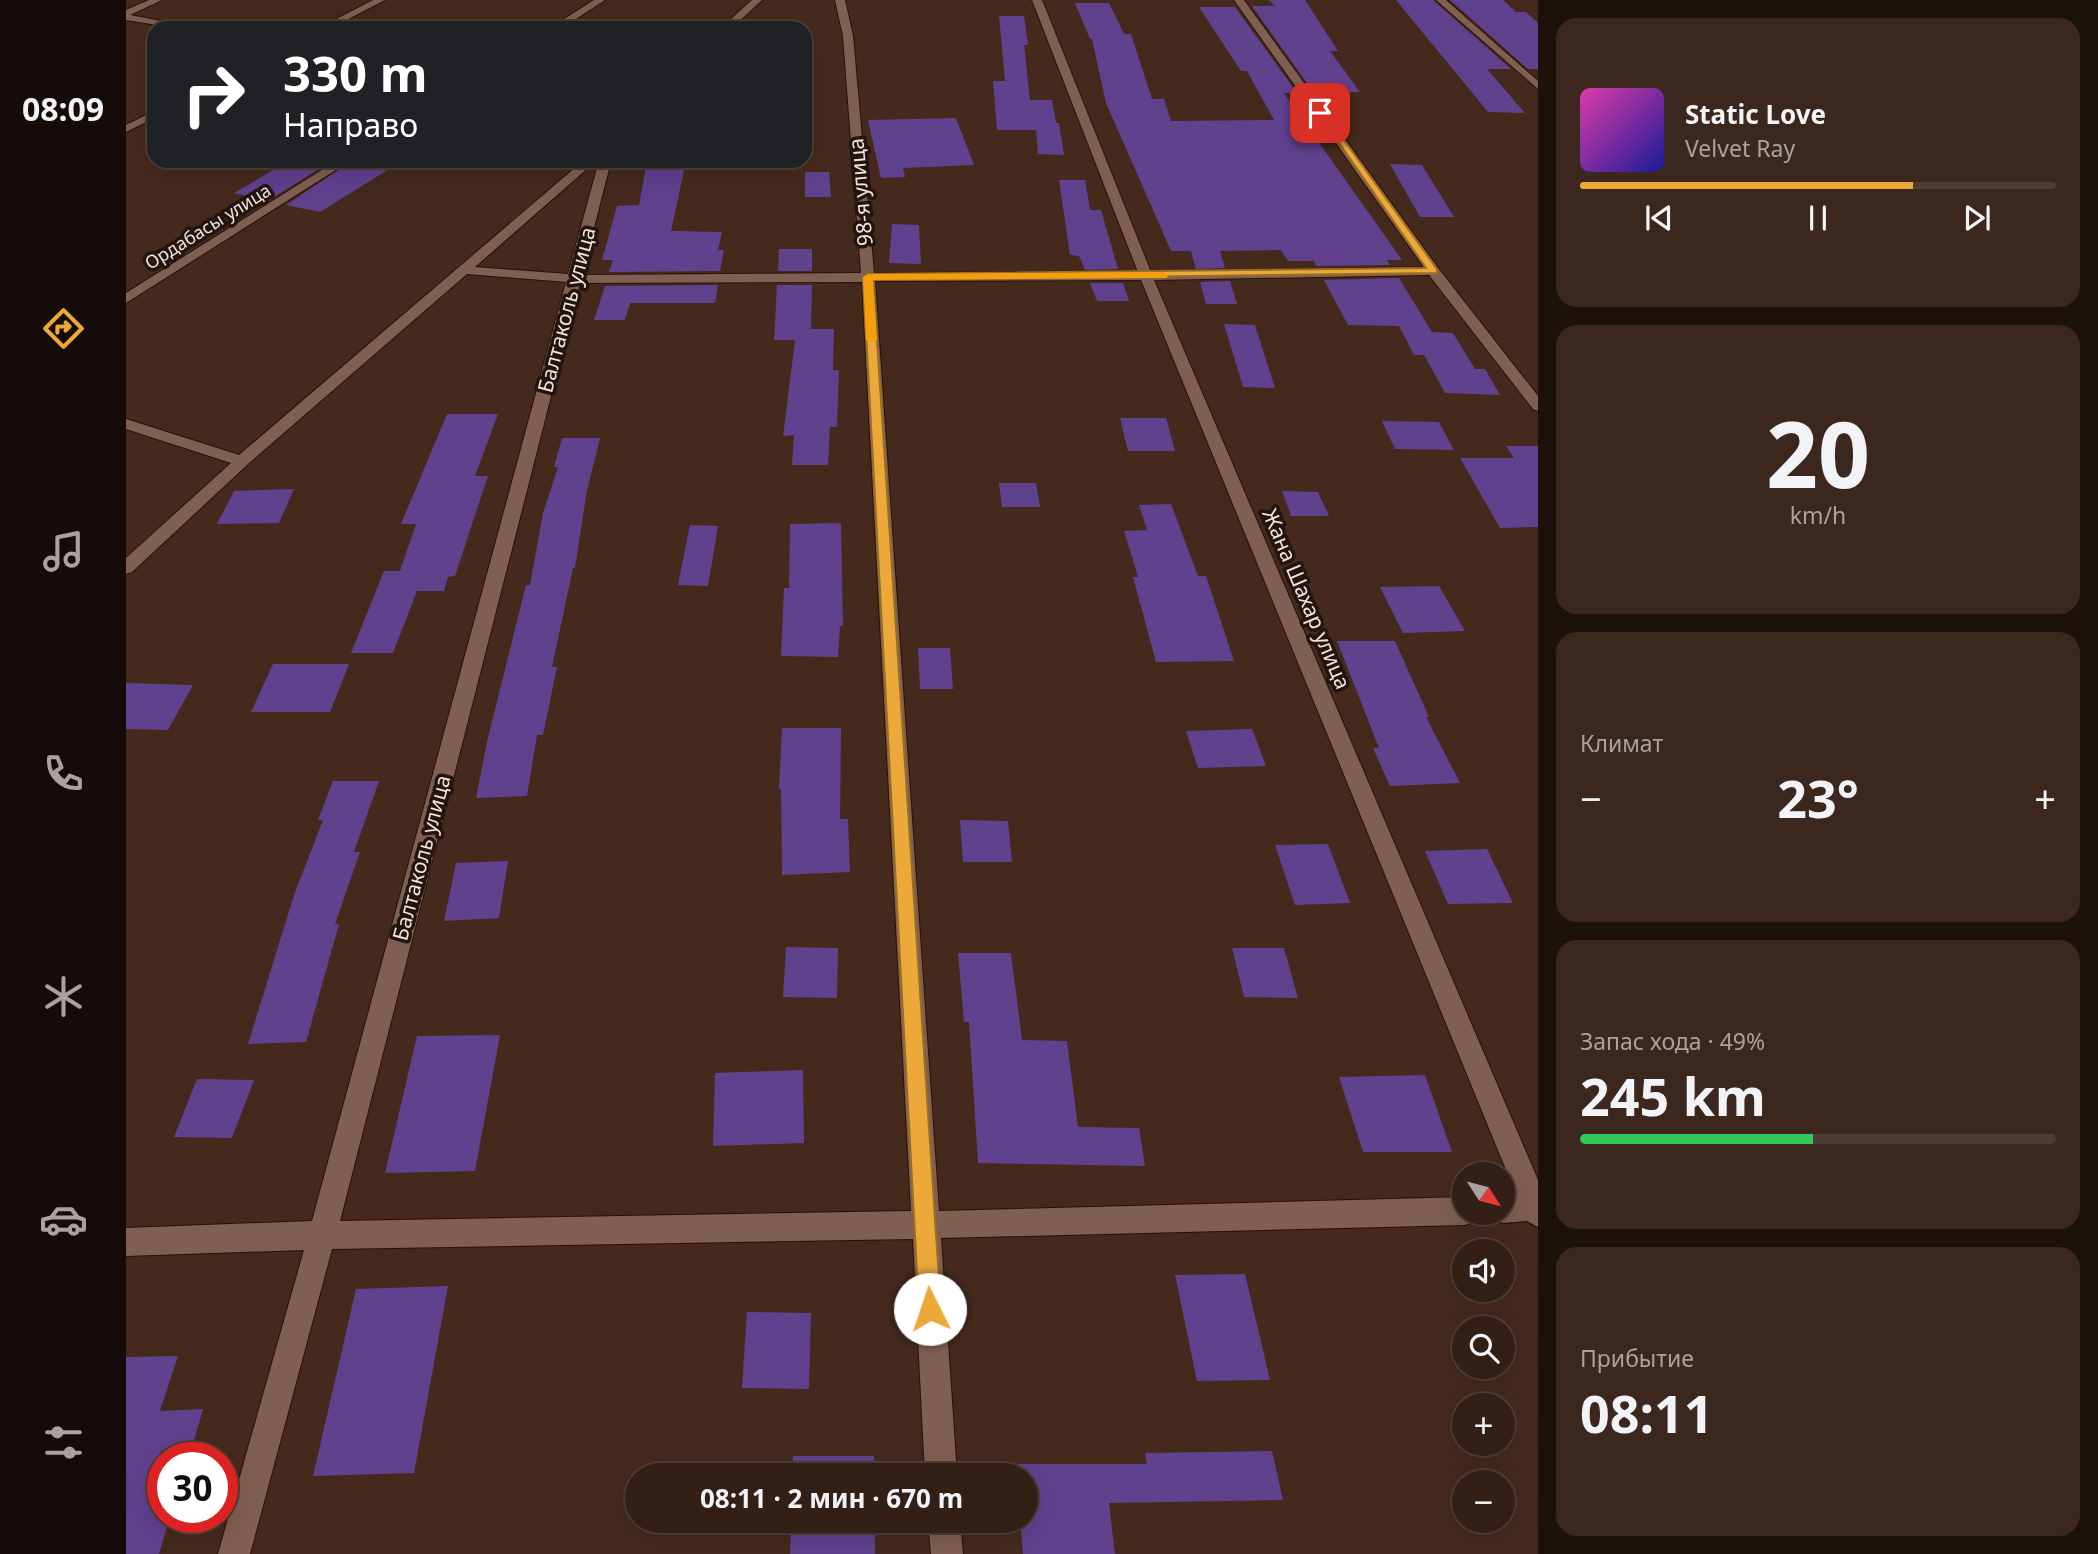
<!DOCTYPE html>
<html lang="ru">
<head>
<meta charset="utf-8">
<style>
	:root { --surface:#341f16; --page:#3c271f; --text:#f1f3f6; --muted:#a9a2a1; --line:#4e3d35; --accent:#eca93a }
	body { margin:0; font-family:"Noto Sans",sans-serif; background:var(--page); color:var(--text); height:100vh; display:flex; flex-direction:column; font-size:26px; white-space:nowrap }
	* { box-sizing:border-box; margin:0 }
	p { font-size:23px; color:var(--muted) }
	.icon { flex:none; width:38px; height:38px; fill:none; stroke:currentColor; stroke-width:2; stroke-linecap:round; stroke-linejoin:round }
	.map { position:relative; flex:1; overflow:hidden }
	.side { display:flex; flex-direction:column; gap:18px; padding:18px; background:#1d110c; width:560px }
	.side>* { flex:none }
	.hud { position:absolute; left:21px; top:21px; width:665px; height:147px; border-radius:21px; box-shadow:0 7px 28px #0002,0 0 0 2px var(--line); background:#202124; color:#fff; overflow:hidden }
	.needle { width:46px; rotate:126deg }
	.tools { position:absolute; left:1326px; top:1162px; display:grid; gap:14px }
	.tools a { display:grid; place-items:center; width:63px; height:63px; border-radius:50%; background:var(--surface); box-shadow:0 7px 28px #0002,0 0 0 2px var(--line); font-size:35px }
	.speed { position:absolute; left:21px; top:1442px; display:flex; gap:14px; font-size:35px; font-weight:700; text-align:center }
	.speed>* { display:grid; place-content:center; width:91px; height:91px; border-radius:50%; background:var(--surface); box-shadow:0 7px 28px #0002,0 0 0 2px var(--line); line-height:1 }
	.speed .limit { border:10px solid #d22; background:#fff; color:#111 }
	.pin { position:absolute; display:grid; place-items:center; width:60px; height:60px; color:#fff; margin:-30px; border-radius:14px; box-shadow:0 4px 10px #0006 }
	.me { position:absolute; width:77px; margin:-38px; rotate:356deg; stroke-linejoin:round; filter:drop-shadow(0 0 5px #0008) }
	.turn { display:flex; align-items:center; gap:24px; height:147px; padding:0 21px; font-size:32px }
	.turn .icon { width:91px; height:91px; stroke-width:2.5 }
	.turn b { display:block; font-size:49px; line-height:60px }
	.big { font-size:52px; font-weight:700; line-height:1.1 }
	.side .card { flex:1; display:flex; flex-direction:column; justify-content:center; gap:10px; min-width:0; padding:0 24px; border-radius:21px; background:var(--page) }
	.side .dial { align-items:center; gap:0 }
	.dial b { font-size:91px; line-height:1 }
	.song { display:flex; align-items:center; gap:21px }
	.cover { width:84px; height:84px; border-radius:10px; background:linear-gradient(135deg,hsl(320 70% 55%),hsl(240 70% 35%)) }
	.played { height:7px; border-radius:4px; background:linear-gradient(90deg,var(--accent) 70%,var(--line) 70%) }
	.keys { display:flex; justify-content:space-around; direction:ltr }
	.heat { display:flex; justify-content:space-between; align-items:center; font-size:38px; direction:ltr }
	.charge { height:10px; border-radius:5px; background:linear-gradient(90deg,#34c759 49%,var(--line) 0) }
	.trip { position:absolute; left:499px; top:1463px; width:413px; height:70px; border-radius:35px; background:var(--surface); box-shadow:0 7px 28px #0002,0 0 0 2px var(--line); font-weight:700; line-height:70px; text-align:center }
	main { display:flex; flex:1; min-height:0 }
	.menu { display:flex; flex-direction:column; width:126px; justify-content:space-around; align-items:center; background:#150c09; color:var(--muted) }
	.menu .icon { width:49px; height:49px }
	.menu .active { color:var(--accent) }
	.menu b { font-size:32px; color:var(--text) }
	.map>svg:first-child { display:block }
	.building { fill:#60418e }
	.lines { fill:none; stroke-linecap:round; stroke-linejoin:round }
	.minor-casing { stroke:#2a1106; stroke-width:2 }
	.minor { fill:#7f5f51; fill-rule:evenodd }
	.route { fill:#eca93a; stroke:#996e26; stroke-width:2 }
	.slow { fill:#f59e0b }
	.labels { text-anchor:middle; stroke-width:7; stroke-linejoin:round; paint-order:stroke }
	.far-street-label { font-size:18px; fill:#f5e2da; stroke:#221510 }
	.street-label { font-size:21px; fill:#f5e2da; stroke:#221510 }
</style>
</head>
<body>
<main>
<nav class="menu">
<b>08:09</b>
<svg class="icon active" aria-label="directions" viewBox="0 0 24 24"><path d="M12 3l9 9-9 9-9-9zM9 14v-3h6M13 9l2 2-2 2"/></svg>
<svg class="icon" aria-label="music" viewBox="0 0 24 24"><path d="M9 18V5l10-2v13"/><circle cx="6" cy="18" r="3"/><circle cx="16" cy="16" r="3"/></svg>
<svg class="icon" aria-label="phone" viewBox="0 0 24 24"><path d="M5 4h4l2 5-3 2q2 4 5 5l2-3 5 2v4C11 20 4 13 5 4z"/></svg>
<svg class="icon" aria-label="climate" viewBox="0 0 24 24"><path d="M12 3v18M4 7l16 10M4 17L20 7"/></svg>
<svg class="icon" aria-label="car" viewBox="0 0 24 24"><path d="M5 17H2v-5l4-1 3-4h7l3 4 3 1v5h-3M9 17h6M6 11h13"/><circle cx="7" cy="17" r="2"/><circle cx="17" cy="17" r="2"/></svg>
<svg class="icon" aria-label="filters" viewBox="0 0 24 24"><path d="M4 7h16M4 17h16"/><circle cx="9" cy="7" r="2"/><circle cx="15" cy="17" r="2"/></svg>
</nav>
<div class="map">
<svg width="1412" height="1554" viewBox="0 0 1412 1554">
	<rect width="100%" height="100%" fill="#45291d"/>
	<g class="building">
		<polygon points="1143,0 1179,0 1212,51 1204,51 1234,92 1188,93 1126,6 1149,6"/>
		<polygon points="1270,0 1307,0 1385,69 1361,69 1399,113 1362,112"/>
		<polygon points="1324,0 1377,0 1390,12 1400,12 1412,23 1412,69 1402,69"/>
		<polygon points="949,3 983,3 998,34 1005,34 1026,99 1038,99 1045,121 1148,120 1121,71 1115,71 1073,7 1109,7 1171,93 1158,93 1276,260 1261,260 1264,265 1190,266 1188,261 1162,261 1155,250 1094,251 1099,268 1070,269 1065,251 1045,251 980,103 966,39 964,39"/>
		<polygon points="873,16 898,16 902,45 898,45 904,100 926,100 930,123 933,123 938,155 912,154 910,130 871,130 867,81 879,81"/>
		<polygon points="830,118 848,165 777,168 779,177 755,178 742,120"/>
		<polygon points="163,161 205,161 142,201 108,193"/>
		<polygon points="226,161 276,161 194,212 160,205"/>
		<polygon points="521,161 560,161 545,231 596,232 592,250 598,250 594,271 483,272 487,260 476,260 491,206 513,205"/>
		<polygon points="1264,164 1296,165 1328,217 1294,217"/>
		<polygon points="679,172 703,172 705,197 679,197"/>
		<polygon points="933,180 959,180 964,210 975,210 992,269 959,270 953,256 944,255"/>
		<polygon points="766,224 793,225 795,264 763,263"/>
		<polygon points="653,249 686,249 686,271 652,271"/>
		<polygon points="1273,278 1306,332 1327,333 1349,369 1359,369 1374,395 1319,393 1298,355 1288,355 1273,326 1222,325 1198,280"/>
		<polygon points="1104,281 1111,304 1080,304 1074,282"/>
		<polygon points="964,283 997,283 1003,301 971,301"/>
		<polygon points="592,285 589,303 504,303 499,320 468,320 479,286"/>
		<polygon points="651,285 686,285 685,329 708,329 707,370 713,370 711,427 704,427 702,465 666,465 668,435 657,436 669,340 648,340"/>
		<polygon points="1098,324 1129,325 1149,388 1117,387"/>
		<polygon points="321,414 372,414 349,476 362,476 329,576 322,577 318,591 291,591 267,653 225,653 258,571 274,571 290,524 275,524"/>
		<polygon points="994,418 1040,418 1049,451 1002,451"/>
		<polygon points="1256,421 1313,422 1328,450 1269,449"/>
		<polygon points="436,438 474,438 461,490 449,568 447,568 426,667 431,667 417,735 411,735 401,796 350,798 361,742 400,585 404,585 417,513 432,467 428,467"/>
		<polygon points="1380,446 1412,446 1412,527 1374,528 1334,458 1388,458"/>
		<polygon points="873,483 910,483 914,507 876,507"/>
		<polygon points="168,489 153,523 91,524 108,491"/>
		<polygon points="1156,491 1192,492 1203,516 1165,516"/>
		<polygon points="1045,504 1072,576 1080,576 1108,661 1030,662 1007,577 1012,577 998,531 1021,530 1013,505"/>
		<polygon points="715,523 717,626 714,626 712,657 655,656 658,588 663,588 664,524"/>
		<polygon points="564,525 592,526 582,586 552,585"/>
		<polygon points="1313,586 1339,631 1277,633 1254,587"/>
		<polygon points="1211,641 1269,641 1303,717 1300,717 1334,783 1264,786 1247,748 1253,748"/>
		<polygon points="792,648 824,648 827,689 794,689"/>
		<polygon points="147,664 223,664 204,712 125,712"/>
		<polygon points="0,683 67,685 42,730 0,729"/>
		<polygon points="656,728 715,728 714,819 722,819 724,872 656,875 655,789 653,789"/>
		<polygon points="1126,729 1140,766 1072,768 1060,731"/>
		<polygon points="207,781 253,781 228,852 234,852 209,924 213,924 180,1042 122,1044 168,895 197,820 192,820"/>
		<polygon points="834,820 882,821 886,862 837,862"/>
		<polygon points="1202,844 1224,903 1169,905 1149,845"/>
		<polygon points="1361,849 1387,903 1322,904 1299,851"/>
		<polygon points="382,861 373,918 318,921 330,863"/>
		<polygon points="660,947 712,948 711,998 657,997"/>
		<polygon points="1106,948 1158,948 1172,998 1118,997"/>
		<polygon points="832,953 885,953 896,1040 941,1041 952,1127 1013,1128 1019,1166 852,1163 843,1022 838,1022"/>
		<polygon points="374,1035 349,1171 259,1173 291,1036"/>
		<polygon points="677,1070 678,1143 587,1146 589,1073"/>
		<polygon points="1299,1075 1326,1152 1237,1152 1213,1077"/>
		<polygon points="71,1079 128,1080 106,1138 48,1137"/>
		<polygon points="1119,1274 1144,1380 1071,1381 1049,1275"/>
		<polygon points="322,1286 288,1473 187,1476 230,1289"/>
		<polygon points="621,1312 685,1313 683,1389 616,1388"/>
		<polygon points="52,1356 34,1411 77,1409 63,1458 37,1458 37,1517 44,1517 33,1554 0,1554 0,1357"/>
		<polygon points="1146,1451 1157,1500 983,1503 989,1554 897,1554 894,1521 900,1521 900,1475 890,1475 889,1464 1021,1464 1019,1453"/>
		<polygon points="667,1456 748,1456 749,1475 666,1475"/>
		<polygon points="665,1521 749,1521 749,1554 664,1554"/>
	</g>
	<g class="lines">
		<g class="minor-casing">
			<g id="minor">
				<polygon points="23,0 36,0 4,15 72,28 50,28 0,20 0,10"/>
				<polygon points="247,0 259,0 205,28 193,28"/>
				<polygon points="468,0 479,0 436,28 424,28"/>
				<polygon points="626,0 636,0 606,28 595,28"/>
				<path d="M709 0H719L727 36 748 273 1012 272 906 0H916L1025 272 1298 267 1108 0H1118L1312 268 1412 396V411L1407 409 1303 275 1028 280 1412 1180V1227L1401 1221 1377 1223 1367 1219 1365 1213H1377V1195L1390 1194 1015 280 749 281 813 1211 1339 1197V1213H1352L1349 1221 1339 1225 815 1238 831 1475H799L787 1239 206 1249 124 1554H92L178 1250 0 1256V1228L186 1221 440 282 341 274 122 464 6 572 0 574V558L105 463 0 429V419L113 455 457 161H470L349 267 442 274 473 161H485L456 275 735 273 717 36ZM736 282 785 1211 214 1221 454 283Z"/>
				<polygon points="1310,0 1320,0 1412,81 1412,89"/>
				<polygon points="28,111 28,118 0,132 0,125"/>
				<polygon points="210,161 224,161 0,303 0,293"/>
				<polygon points="802,1521 834,1521 837,1554 805,1554"/>
			</g>
		</g>
		<use href="#minor" class="minor"/>
	</g>
	<polygon class="route" points="1191,111 1197,111 1311,269 1311,273 747,280 815,1309 812,1316 804,1320 796,1316 793,1309 737,277 742,274 1300,268"/>
	<polygon class="slow" points="1037,272 1042,275 1041,278 747,280 751,340 746,343 740,340 737,277 742,274"/>
	<g class="labels">
		<g class="far-street-label">
			<text transform="translate(82 227) rotate(-32)" y="6">Ордабасы улица</text>
		</g>
		<g class="street-label">
			<text transform="translate(735 192) rotate(-95)" y="7">98-я улица</text>
			<text transform="translate(441 310) rotate(-75)" y="7">Балтаколь улица</text>
			<text transform="translate(1180 599) rotate(67)" y="7">Жана Шахар улица</text>
			<text transform="translate(296 858) rotate(-75)" y="7">Балтаколь улица</text>
		</g>
	</g>
</svg>
<div class="tools">
<a><svg class="needle" viewBox="-14 -14 28 28"><path d="M0-13l5 13h-10z" fill="#e53935"/><path d="M0 13l5-13h-10z" fill="#a9a2a1"/></svg></a>
<a><svg class="icon" aria-label="sound" viewBox="0 0 24 24"><path d="M4 9h4l5-4v14l-5-4H4zM17 9q2 3 0 6"/></svg></a>
<a><svg class="icon" aria-label="search" viewBox="0 0 24 24"><circle cx="10" cy="10" r="6"/><path d="M15 15l6 6"/></svg></a>
<a>+</a>
<a>−</a>
</div>
<div class="speed"><div class="limit">30</div></div>
<div class="pin" style="left:1194px;top:113px;background:#d93025"><svg class="icon" aria-label="arrive" viewBox="0 0 24 24"><path d="M6 21V4h12l-3 4 3 4H6"/></svg></div>
<svg class="me" style="left:804px;top:1309px" viewBox="-20 -20 40 40"><circle r="19" fill="#fff"/><path d="M0-13L10 11 0 6-10 11z" fill="#eca93a"/></svg>
<div class="trip">08:11 · 2 мин · 670 m</div>
<div class="hud">
<div class="turn"><svg class="icon" aria-label="right" viewBox="0 0 24 24"><path d="M7 20v-9h11M14 6l5 5-5 5"/></svg><div><b>330 m</b>Направо</div></div>
</div>
</div>
<section class="side">
<div class="card">
<div class="song"><i class="cover"></i><div><b>Static Love</b><p>Velvet Ray</p></div></div>
<div class="played"></div>
<div class="keys"><svg class="icon" aria-label="previous" viewBox="0 0 24 24"><path d="M18 5L8 12l10 7zM5 5v14"/></svg><svg class="icon" aria-label="pause" viewBox="0 0 24 24"><path d="M8 5v14M16 5v14"/></svg><svg class="icon" aria-label="next" viewBox="0 0 24 24"><path d="M6 5l10 7-10 7zM19 5v14"/></svg></div>
</div>
<div class="card dial"><b>20</b><p>km/h</p></div>
<div class="card"><p>Климат</p>
<div class="heat"><a>−</a><b class="big">23°</b><a>+</a></div>
</div>
<div class="card"><p>Запас хода · 49%</p><b class="big">245 km</b><div class="charge"></div></div>
<div class="card"><p>Прибытие</p><b class="big">08:11</b></div>
</section>
</main>
</body>
</html>
